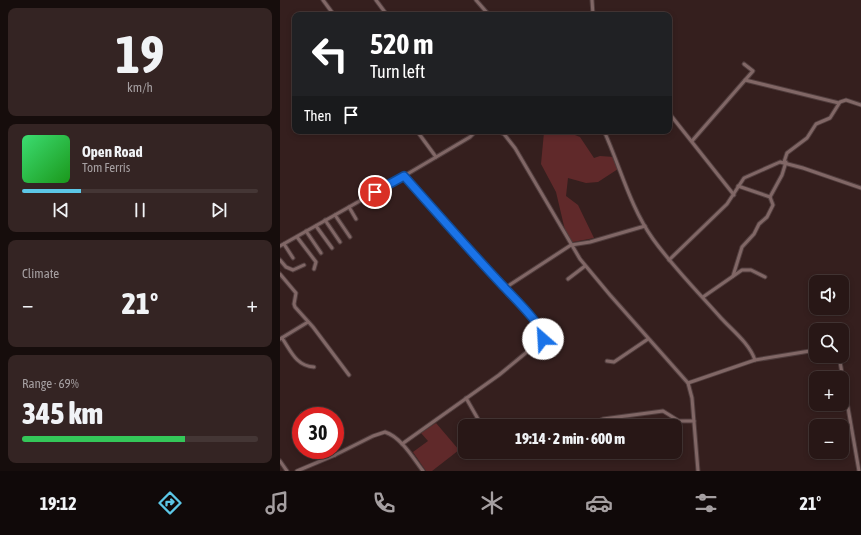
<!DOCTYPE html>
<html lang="en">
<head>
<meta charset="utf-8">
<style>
	:root { --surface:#281716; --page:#342423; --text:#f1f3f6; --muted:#a59fa1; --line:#443635; --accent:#5cc7e7 }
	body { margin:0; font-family:"Asap Condensed",sans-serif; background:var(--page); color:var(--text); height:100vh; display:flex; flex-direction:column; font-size:15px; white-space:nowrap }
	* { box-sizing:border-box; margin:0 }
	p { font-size:13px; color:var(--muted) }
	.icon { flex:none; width:22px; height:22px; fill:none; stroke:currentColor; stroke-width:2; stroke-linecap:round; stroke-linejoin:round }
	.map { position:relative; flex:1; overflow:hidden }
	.drawer { display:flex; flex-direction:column; gap:8px; padding:8px; background:#160d0c; width:280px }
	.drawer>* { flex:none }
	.guide { position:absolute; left:12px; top:12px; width:380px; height:122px; border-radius:8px; box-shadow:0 2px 6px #0003,0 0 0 1px var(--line); background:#202124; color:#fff; overflow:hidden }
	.fabs { position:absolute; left:529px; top:275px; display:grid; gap:8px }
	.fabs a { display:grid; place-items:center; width:40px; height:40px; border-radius:8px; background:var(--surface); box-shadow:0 2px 6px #0003,0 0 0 1px var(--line); font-size:20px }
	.speed { position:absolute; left:12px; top:407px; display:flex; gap:8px; font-size:20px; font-weight:700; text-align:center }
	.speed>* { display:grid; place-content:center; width:52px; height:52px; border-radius:50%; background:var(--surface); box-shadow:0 2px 6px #0003,0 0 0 1px var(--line); line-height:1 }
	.speed .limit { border:6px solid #d22; background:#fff; color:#111 }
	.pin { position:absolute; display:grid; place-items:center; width:34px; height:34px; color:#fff; margin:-17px; border:2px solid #fff; border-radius:50%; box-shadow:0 1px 4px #0007 }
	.me { position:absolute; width:44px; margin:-22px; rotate:334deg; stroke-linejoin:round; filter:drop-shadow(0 0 3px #0008) }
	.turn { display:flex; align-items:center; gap:14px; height:84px; padding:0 12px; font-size:18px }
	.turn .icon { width:52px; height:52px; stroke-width:2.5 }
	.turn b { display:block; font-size:28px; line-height:34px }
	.then { display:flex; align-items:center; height:38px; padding:0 12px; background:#0003; gap:8px; font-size:15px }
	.big { font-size:30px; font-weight:800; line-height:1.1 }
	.drawer .card { flex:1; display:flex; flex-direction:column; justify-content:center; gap:6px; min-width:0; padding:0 14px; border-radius:8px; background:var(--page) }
	.drawer .dial { align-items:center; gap:0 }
	.dial b { font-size:52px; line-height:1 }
	.song { display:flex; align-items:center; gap:12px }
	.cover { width:48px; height:48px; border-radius:6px; background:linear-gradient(135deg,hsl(140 70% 55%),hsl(120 70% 35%)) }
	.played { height:4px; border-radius:2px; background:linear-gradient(90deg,var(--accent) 25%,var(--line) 25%) }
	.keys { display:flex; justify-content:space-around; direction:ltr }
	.heat { display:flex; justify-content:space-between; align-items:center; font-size:22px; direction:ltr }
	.charge { height:6px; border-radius:3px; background:linear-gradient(90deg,#34c759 69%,var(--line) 0) }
	.trip { position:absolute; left:178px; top:419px; width:224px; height:40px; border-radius:8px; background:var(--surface); box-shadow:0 2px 6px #0003,0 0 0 1px var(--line); font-weight:800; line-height:40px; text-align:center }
	.tab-bar { display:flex; height:64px; justify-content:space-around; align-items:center; background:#100909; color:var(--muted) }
	.tab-bar .icon { width:28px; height:28px }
	.tab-bar .active { color:var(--accent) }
	.tab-bar b { font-size:18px; color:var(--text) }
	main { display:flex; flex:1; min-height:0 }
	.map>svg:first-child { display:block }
	.green { fill:#60292a }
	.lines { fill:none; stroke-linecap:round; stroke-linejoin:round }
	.minor-casing { stroke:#503d3d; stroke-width:5 }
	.minor { stroke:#816766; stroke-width:3 }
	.route-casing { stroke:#114b97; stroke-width:10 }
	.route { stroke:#1a73e8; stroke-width:7 }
</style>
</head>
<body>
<main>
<section class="drawer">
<div class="card dial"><b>19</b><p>km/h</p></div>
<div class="card">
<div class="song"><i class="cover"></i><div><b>Open Road</b><p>Tom Ferris</p></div></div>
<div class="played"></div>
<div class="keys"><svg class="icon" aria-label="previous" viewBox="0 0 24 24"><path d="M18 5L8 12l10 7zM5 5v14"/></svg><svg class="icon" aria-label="pause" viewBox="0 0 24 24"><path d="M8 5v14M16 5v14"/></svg><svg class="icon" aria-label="next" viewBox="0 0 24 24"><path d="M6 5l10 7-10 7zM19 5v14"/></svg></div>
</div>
<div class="card"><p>Climate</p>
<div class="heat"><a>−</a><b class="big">21°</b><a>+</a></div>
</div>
<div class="card"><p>Range · 69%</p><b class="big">345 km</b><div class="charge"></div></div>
</section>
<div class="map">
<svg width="581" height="471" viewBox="0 0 581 471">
	<rect width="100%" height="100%" fill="#351f1e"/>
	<g class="green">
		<polygon points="270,131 292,131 295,135 300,137 314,158 320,156 334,157 338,169 318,182 306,183 288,178 286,196 298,205 314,238 288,243 276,192 261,164 264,132"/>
		<polygon points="156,423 179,450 152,471 146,471 133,452 148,441 141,433"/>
	</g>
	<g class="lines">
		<g class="minor-casing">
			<g id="minor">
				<polyline points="43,0 54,15"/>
				<polyline points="96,0 107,15"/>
				<polyline points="196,0 209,15"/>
				<polyline points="312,0 313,15"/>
				<polyline points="465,80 559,103"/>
				<polyline points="389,113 454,195"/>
				<polyline points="137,131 156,157"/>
				<polyline points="217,131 224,134 235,148 300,259 330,295 408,383 412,398 418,471"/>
				<path d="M324 131C340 166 350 207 373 239 393 267 418 292 441 318 453 331 469 343 475 360"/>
				<polyline points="412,141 473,71 464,64"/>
				<polyline points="504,162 507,153 527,138 536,124 550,118 560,102 566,100 581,105"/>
				<polyline points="124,176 225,288"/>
				<polyline points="490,197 502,175 506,162"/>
				<polyline points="69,207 76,219"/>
				<polyline points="55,215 70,237"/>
				<polyline points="45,220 60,242"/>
				<polyline points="36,226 52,248"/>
				<polyline points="26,231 41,253"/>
				<polyline points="17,237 36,262 34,269"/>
				<polyline points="4,244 13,258"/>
				<polyline points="0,246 124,176 190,137 196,131"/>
				<polyline points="0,260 6,267 13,270 24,265"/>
				<polyline points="389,260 447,204 464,178 500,162 523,168 581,188"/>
				<polyline points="0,274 16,293 14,304 15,307 33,327 69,375"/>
				<polyline points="453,276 462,247 474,234 479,224 487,217 493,205 490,197 458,186"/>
				<polyline points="288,279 305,266"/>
				<polyline points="423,297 462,270 471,270 485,277"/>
				<path d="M2 338C11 351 16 366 34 367"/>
				<polyline points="0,339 28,322"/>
				<polyline points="559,356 579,471"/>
				<polyline points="327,361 334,362 368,339"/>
				<polyline points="408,383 475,360 536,350"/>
				<polyline points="186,398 202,426"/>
				<polyline points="22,414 24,416"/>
				<polyline points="295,426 313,424 323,419 383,411 399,421 414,421"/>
				<path d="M122 444 219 375 264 338C263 326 235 296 225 288L291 245 310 242 365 226"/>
				<polyline points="51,450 55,455"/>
				<polyline points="300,452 300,454"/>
				<polyline points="0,461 7,471"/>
				<path d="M17 471 55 455 93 436 105 432C121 437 133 458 143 471"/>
			</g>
		</g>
		<use href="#minor" class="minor"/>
	</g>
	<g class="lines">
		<g class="route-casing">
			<path id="route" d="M95 192 124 176C157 213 190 251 224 287 231 295 267 329 263 339"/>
		</g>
		<use href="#route" class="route"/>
	</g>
</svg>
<div class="fabs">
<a><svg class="icon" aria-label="sound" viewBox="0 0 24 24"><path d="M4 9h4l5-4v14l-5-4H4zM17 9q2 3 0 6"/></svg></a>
<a><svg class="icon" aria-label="search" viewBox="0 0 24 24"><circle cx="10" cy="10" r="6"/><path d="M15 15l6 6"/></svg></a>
<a>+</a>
<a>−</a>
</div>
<div class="speed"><div class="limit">30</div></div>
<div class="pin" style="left:95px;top:192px;background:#d93025"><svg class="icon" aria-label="arrive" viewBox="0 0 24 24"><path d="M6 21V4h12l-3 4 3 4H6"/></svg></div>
<svg class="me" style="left:263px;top:339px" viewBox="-20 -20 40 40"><circle r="19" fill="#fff"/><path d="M0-13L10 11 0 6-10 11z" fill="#1a73e8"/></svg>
<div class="trip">19:14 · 2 min · 600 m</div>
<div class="guide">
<div class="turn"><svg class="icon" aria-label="left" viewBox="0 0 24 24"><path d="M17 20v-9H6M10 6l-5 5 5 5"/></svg><div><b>520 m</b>Turn left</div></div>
<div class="then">Then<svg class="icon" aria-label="arrive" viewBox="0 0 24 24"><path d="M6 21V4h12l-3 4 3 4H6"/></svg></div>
</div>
</div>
</main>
<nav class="tab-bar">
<b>19:12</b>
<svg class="icon active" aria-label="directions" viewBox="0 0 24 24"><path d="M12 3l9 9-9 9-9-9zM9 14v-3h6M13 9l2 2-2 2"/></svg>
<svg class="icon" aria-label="music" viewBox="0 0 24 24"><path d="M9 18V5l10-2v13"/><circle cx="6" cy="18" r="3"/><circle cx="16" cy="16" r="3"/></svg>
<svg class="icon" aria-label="phone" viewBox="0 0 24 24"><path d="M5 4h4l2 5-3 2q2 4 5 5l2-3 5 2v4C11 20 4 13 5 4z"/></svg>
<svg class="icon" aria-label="climate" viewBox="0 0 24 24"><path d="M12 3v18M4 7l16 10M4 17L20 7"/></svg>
<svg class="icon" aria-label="car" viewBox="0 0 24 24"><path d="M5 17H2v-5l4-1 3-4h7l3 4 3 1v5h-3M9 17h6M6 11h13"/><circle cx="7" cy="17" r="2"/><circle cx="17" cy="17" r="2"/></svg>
<svg class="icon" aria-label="filters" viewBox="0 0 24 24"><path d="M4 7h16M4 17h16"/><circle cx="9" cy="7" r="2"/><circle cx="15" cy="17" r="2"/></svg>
<b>21°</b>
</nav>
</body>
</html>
